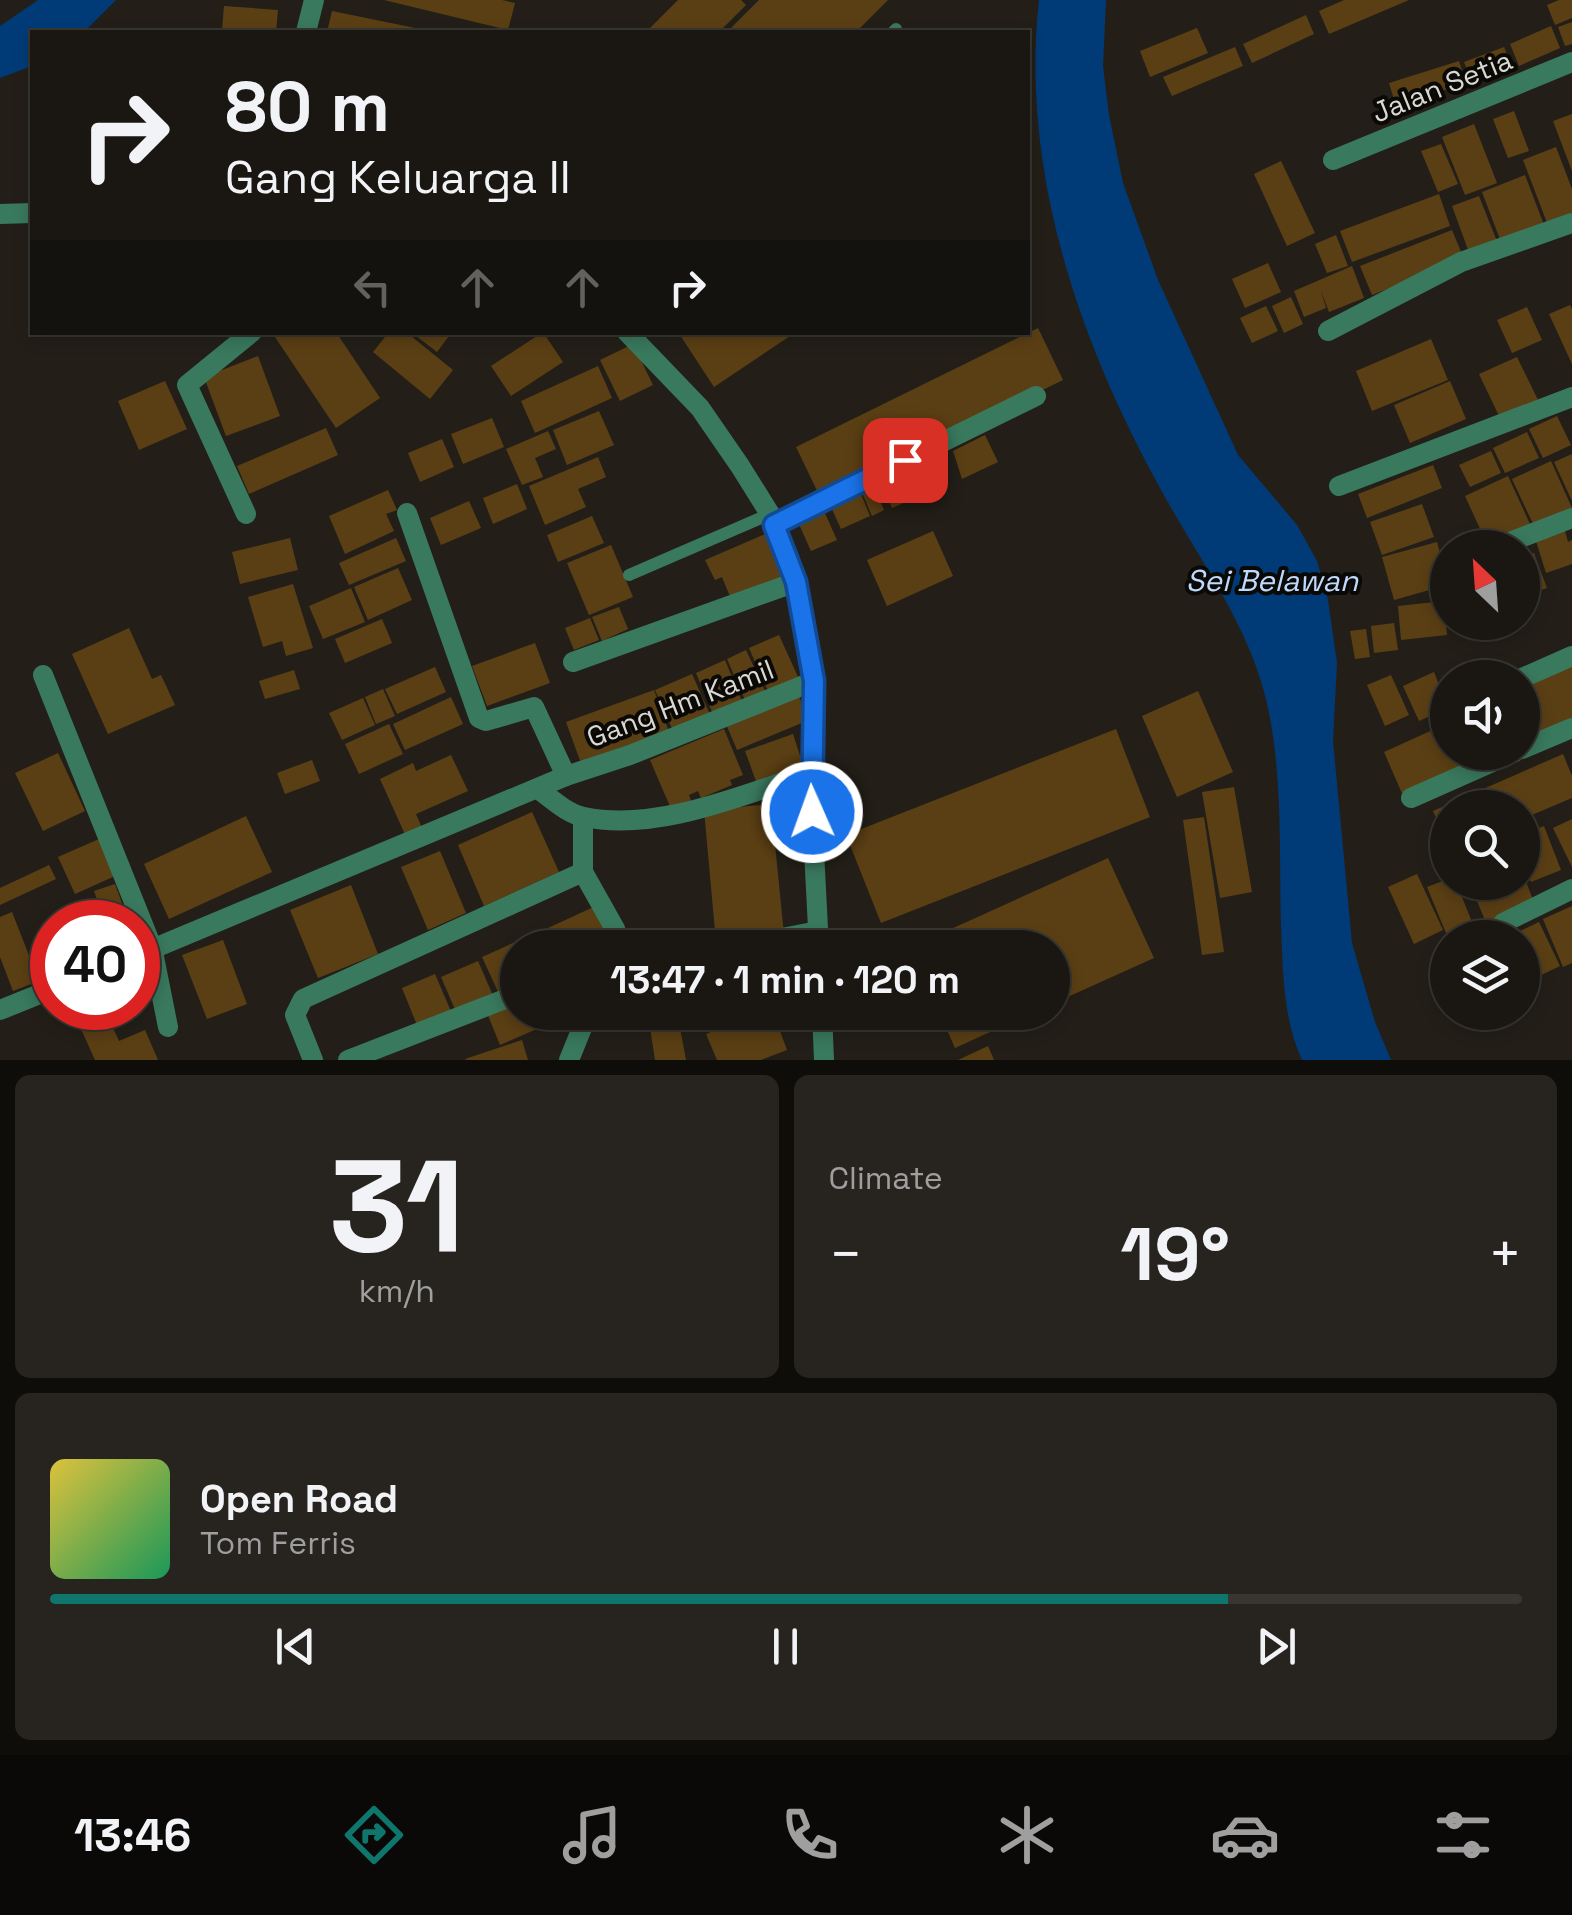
<!DOCTYPE html>
<html lang="en">
<head>
<meta charset="utf-8">
<style>
	:root { --surface:#1a1712; --page:#272420; --text:#f1f3f6; --muted:#9f9f9f; --line:#383632; --accent:#0f766e }
	body { margin:0; font-family:"Space Grotesk",sans-serif; background:var(--page); color:var(--text); height:100vh; display:flex; flex-direction:column; font-size:38px; white-space:nowrap }
	* { box-sizing:border-box; margin:0 }
	p { font-size:32px; color:var(--muted) }
	.icon { flex:none; width:55px; height:55px; fill:none; stroke:currentColor; stroke-width:2; stroke-linecap:round; stroke-linejoin:round }
	.map { position:relative; height:1060px; overflow:hidden }
	.side { display:flex; flex-direction:column; gap:15px; padding:15px; background:#0e0d0a; flex:1 }
	.side>* { flex:none }
	.banner { position:absolute; left:30px; top:30px; width:1000px; height:305px; border-radius:0px; box-shadow:0 5px 15px #0003,0 0 0 2px var(--line); background:#1a1712; color:var(--text); overflow:hidden }
	.needle { width:65px; rotate:335deg }
	.fabs { position:absolute; left:1430px; top:530px; display:grid; gap:20px }
	.fabs a { display:grid; place-items:center; width:110px; height:110px; border-radius:50%; background:var(--surface); box-shadow:0 5px 15px #0003,0 0 0 2px var(--line); font-size:50px }
	.speed { position:absolute; left:30px; top:900px; display:flex; gap:20px; font-size:50px; font-weight:700; text-align:center }
	.speed>* { display:grid; place-content:center; width:130px; height:130px; border-radius:50%; background:var(--surface); box-shadow:0 5px 15px #0003,0 0 0 2px var(--line); line-height:1 }
	.speed .limit { border:15px solid #d22; background:#fff; color:#111 }
	.pin { position:absolute; display:grid; place-items:center; width:85px; height:85px; color:#fff; margin:-42px; border-radius:20px; box-shadow:0 5px 15px #0006 }
	.me { position:absolute; width:110px; margin:-55px; rotate:358deg; stroke-linejoin:round; filter:drop-shadow(0 0 8px #0008) }
	.turn { display:flex; align-items:center; gap:35px; height:210px; padding:0 30px; font-size:45px }
	.turn .icon { width:130px; height:130px; stroke-width:2.5 }
	.turn b { display:block; font-size:70px; line-height:85px }
	.lanes { display:flex; align-items:center; height:95px; padding:0 30px; background:#0003; justify-content:center; gap:50px; direction:ltr }
	.lanes .off { opacity:.35 }
	.big { font-size:75px; font-weight:800; line-height:1.1 }
	.side .widget { flex:1; display:flex; flex-direction:column; justify-content:center; gap:15px; min-width:0; padding:0 35px; border-radius:15px; background:var(--page) }
	.side .dial { align-items:center; gap:0 }
	.dial b { font-size:130px; line-height:1 }
	.song { display:flex; align-items:center; gap:30px }
	.cover { width:120px; height:120px; border-radius:15px; background:linear-gradient(135deg,hsl(50 70% 55%),hsl(150 70% 35%)) }
	.played { height:10px; border-radius:5px; background:linear-gradient(90deg,var(--accent) 80%,var(--line) 80%) }
	.keys { display:flex; justify-content:space-around; direction:ltr }
	.heat { display:flex; justify-content:space-between; align-items:center; font-size:55px; direction:ltr }
	.side .tiles { flex:1; display:grid; gap:15px; grid-template-columns:1fr 1fr }
	.widget:last-child { grid-column:span 2 }
	.trip { position:absolute; left:500px; top:930px; width:570px; height:100px; border-radius:50px; background:var(--surface); box-shadow:0 5px 15px #0003,0 0 0 2px var(--line); font-weight:800; line-height:100px; text-align:center }
	.dock { display:flex; height:160px; justify-content:space-around; align-items:center; background:#0a0907; color:var(--muted) }
	.dock .icon { width:70px; height:70px }
	.dock .selected { color:var(--accent) }
	.dock b { font-size:45px; color:var(--text) }
	.map>svg:first-child { display:block }
	.water { fill:#013b77 }
	.building { fill:#5b3f14 }
	.lines { fill:none; stroke-linecap:round; stroke-linejoin:round }
	.service { stroke:#39795e; stroke-width:12 }
	.minor { stroke:#39795e; stroke-width:20 }
	.tertiary { stroke:#39795e; stroke-width:20 }
	.route-casing { stroke:#114b97; stroke-width:25 }
	.route { stroke:#1a73e8; stroke-width:18 }
	.labels { text-anchor:middle; stroke-width:8; stroke-linejoin:round; paint-order:stroke }
	.street-label { font-size:28px; fill:#dad8d3; stroke:#0b0906 }
	.water-label { font-size:30px; font-style:italic; fill:#bdd9fd; stroke:#0b0906 }
</style>
</head>
<body>
<div class="map">
<svg width="1572" height="1060" viewBox="0 0 1572 1060">
	<rect width="100%" height="100%" fill="#231f18"/>
	<g class="water">
		<polygon points="38,0 116,0 84,32 32,32 32,66 0,78 0,26"/>
		<path d="M1039 0H1106L1103 66 1109 115 1123 183 1158 280 1238 455 1297 525 1317 561 1328 600 1337 663 1333 741 1352 943 1375 1022 1391 1060H1302C1283 1019 1283 971 1281 926 1279 854 1283 778 1268 708 1253 635 1209 574 1173 511 1085 358 1019 179 1039 0Z"/>
	</g>
	<g class="building">
		<polygon points="384,0 502,0 515,3 508,30"/>
		<polygon points="678,0 741,0 746,5 719,32 646,32"/>
		<polygon points="759,0 888,0 856,32 734,32 730,29"/>
		<polygon points="1344,0 1409,0 1329,34 1319,11"/>
		<polygon points="1559,0 1572,0 1572,18 1555,25 1547,5"/>
		<polygon points="224,6 278,10 276,32 222,30"/>
		<polygon points="332,11 430,31 430,32 327,32"/>
		<polygon points="1306,15 1314,34 1252,63 1243,44"/>
		<polygon points="1572,22 1572,44 1565,46 1558,27"/>
		<polygon points="1551,26 1560,48 1519,66 1510,44"/>
		<polygon points="1197,28 1208,53 1150,77 1140,51"/>
		<polygon points="1235,47 1243,66 1172,96 1163,77"/>
		<polygon points="1504,47 1512,67 1472,82 1464,62"/>
		<polygon points="1459,61 1466,83 1396,106 1389,83"/>
		<polygon points="1514,111 1529,151 1508,158 1493,119"/>
		<polygon points="1572,114 1572,171 1553,121"/>
		<polygon points="1474,124 1497,183 1465,195 1442,137"/>
		<polygon points="1441,144 1458,184 1438,192 1421,151"/>
		<polygon points="1556,147 1572,189 1572,219 1549,228 1523,160"/>
		<polygon points="1281,161 1315,233 1287,246 1254,174"/>
		<polygon points="1525,175 1544,225 1501,242 1482,192"/>
		<polygon points="1439,194 1450,226 1352,262 1340,231"/>
		<polygon points="1479,196 1498,244 1470,255 1452,206"/>
		<polygon points="1452,230 1464,259 1372,295 1360,266"/>
		<polygon points="1336,235 1348,266 1327,273 1315,244"/>
		<polygon points="1268,263 1281,292 1245,308 1232,279"/>
		<polygon points="1352,266 1364,298 1329,312 1321,291 1326,308 1304,317 1294,291"/>
		<polygon points="1291,297 1303,324 1284,333 1272,306"/>
		<polygon points="1570,305 1572,309 1572,364 1549,314"/>
		<polygon points="1266,306 1278,331 1252,343 1240,318"/>
		<polygon points="1527,307 1542,340 1512,353 1497,320"/>
		<polygon points="1038,328 1063,380 821,499 796,447"/>
		<polygon points="282,332 336,332 380,398 336,428 275,337"/>
		<polygon points="389,332 406,332 453,370 430,399 373,352"/>
		<polygon points="411,332 452,332 437,352"/>
		<polygon points="543,332 563,362 511,396 491,366"/>
		<polygon points="678,332 796,332 714,387"/>
		<polygon points="1431,339 1448,380 1372,411 1356,371"/>
		<polygon points="633,344 653,385 620,401 600,360"/>
		<polygon points="258,356 280,416 226,436 204,377"/>
		<polygon points="1517,357 1538,400 1500,418 1479,374"/>
		<polygon points="598,366 612,398 535,433 521,401"/>
		<polygon points="165,381 187,429 139,450 118,401"/>
		<polygon points="1450,381 1466,419 1410,443 1394,405"/>
		<polygon points="599,411 614,445 567,465 553,430"/>
		<polygon points="1557,416 1571,445 1543,458 1529,429"/>
		<polygon points="492,418 504,447 463,464 451,434"/>
		<polygon points="326,428 338,455 249,494 237,466"/>
		<polygon points="548,431 556,449 535,458 543,477 522,485 506,449"/>
		<polygon points="1527,432 1539,458 1505,473 1493,448"/>
		<polygon points="985,435 998,462 962,479 953,451"/>
		<polygon points="442,439 454,467 420,482 408,453"/>
		<polygon points="1491,451 1501,473 1470,487 1459,465"/>
		<polygon points="1572,454 1572,501 1554,462"/>
		<polygon points="598,457 606,477 578,489 586,507 545,525 529,486"/>
		<polygon points="1551,461 1572,508 1534,526 1512,479"/>
		<polygon points="1433,465 1442,488 1367,518 1358,494"/>
		<polygon points="908,474 918,497 892,508 882,486"/>
		<polygon points="1508,476 1530,524 1487,544 1465,496"/>
		<polygon points="517,484 527,509 493,524 483,498"/>
		<polygon points="874,487 884,510 872,516 862,493"/>
		<polygon points="388,490 397,510 386,514 394,531 345,554 329,516"/>
		<polygon points="861,494 870,516 841,529 831,507"/>
		<polygon points="469,501 481,528 441,545 430,518"/>
		<polygon points="1422,504 1434,537 1382,555 1370,522"/>
		<polygon points="824,511 837,540 811,551 798,522"/>
		<polygon points="592,516 604,543 558,562 547,535"/>
		<polygon points="933,531 953,576 887,606 867,560"/>
		<polygon points="1565,531 1568,542 1572,540 1572,564 1546,573 1536,541"/>
		<polygon points="770,532 788,574 731,599 722,577 715,580 705,560"/>
		<polygon points="290,538 298,570 240,584 232,552"/>
		<polygon points="396,538 406,561 349,585 339,563"/>
		<polygon points="1437,542 1442,560 1433,562 1440,587 1394,600 1382,557"/>
		<polygon points="611,545 633,597 589,615 567,563"/>
		<polygon points="1534,553 1547,588 1522,597 1522,558"/>
		<polygon points="398,568 412,600 368,620 354,587"/>
		<polygon points="293,584 313,648 286,656 282,641 263,647 248,597"/>
		<polygon points="351,588 365,622 323,639 309,606"/>
		<polygon points="1444,601 1447,635 1401,640 1398,606"/>
		<polygon points="619,607 628,629 602,641 592,617"/>
		<polygon points="590,618 599,640 574,650 565,628"/>
		<polygon points="382,619 392,643 345,663 335,639"/>
		<polygon points="1394,623 1398,650 1374,653 1371,626"/>
		<polygon points="129,628 152,679 161,675 175,705 108,734 72,654"/>
		<polygon points="1366,629 1370,657 1355,659 1350,631"/>
		<polygon points="779,635 798,677 768,691 749,648"/>
		<polygon points="535,643 550,683 487,706 472,666"/>
		<polygon points="746,650 765,691 745,700 727,659"/>
		<polygon points="725,660 742,701 713,714 696,673"/>
		<polygon points="1572,661 1572,718 1527,739 1522,729 1522,683"/>
		<polygon points="435,667 446,692 397,714 385,689"/>
		<polygon points="294,670 300,689 265,699 259,681"/>
		<polygon points="1434,672 1448,708 1419,721 1403,686"/>
		<polygon points="692,674 711,717 674,733 655,690"/>
		<polygon points="1391,675 1409,715 1385,726 1367,685"/>
		<polygon points="383,689 395,716 376,724 365,697"/>
		<polygon points="654,690 670,735 582,766 566,722"/>
		<polygon points="1198,691 1233,772 1177,797 1142,716"/>
		<polygon points="798,694 809,720 737,750 726,724"/>
		<polygon points="451,697 463,724 405,750 393,724"/>
		<polygon points="363,698 375,725 342,740 329,713"/>
		<polygon points="1448,723 1448,752 1504,752 1404,798 1384,752"/>
		<polygon points="389,724 403,754 359,774 345,744"/>
		<polygon points="724,729 743,775 730,780 732,785 701,798 698,791 689,795 692,803 672,811 650,760"/>
		<polygon points="1116,729 1150,817 881,923 846,835"/>
		<polygon points="793,734 804,768 757,784 745,751"/>
		<polygon points="58,753 85,811 43,831 15,773"/>
		<polygon points="1563,754 1572,776 1572,798 1522,819 1522,808 1448,808 1448,843 1433,811"/>
		<polygon points="451,755 468,791 416,814 424,833 408,841 380,779 413,763 416,771"/>
		<polygon points="312,760 320,781 285,794 277,773"/>
		<polygon points="1234,787 1252,892 1220,898 1202,792"/>
		<polygon points="771,804 784,935 716,942 704,810"/>
		<polygon points="532,812 559,872 484,906 458,845"/>
		<polygon points="246,816 272,872 169,919 144,864"/>
		<polygon points="1204,817 1224,952 1202,955 1183,820"/>
		<polygon points="1572,819 1572,867 1553,828"/>
		<polygon points="1544,826 1561,870 1531,882 1522,860 1522,834"/>
		<polygon points="99,839 115,876 75,894 58,857"/>
		<polygon points="440,851 466,913 428,930 401,867"/>
		<polygon points="1108,858 1154,958 1052,1004 1052,948 909,948"/>
		<polygon points="49,865 56,879 0,905 0,888"/>
		<polygon points="1417,874 1443,930 1414,944 1388,887"/>
		<polygon points="1523,874 1535,905 1487,925 1469,882 1522,882"/>
		<polygon points="1448,879 1448,882 1456,882 1472,922 1446,933 1427,887"/>
		<polygon points="115,884 129,922 105,922 94,891"/>
		<polygon points="351,885 378,954 318,978 290,910"/>
		<polygon points="600,904 616,938 596,948 541,948 535,934"/>
		<polygon points="1572,906 1572,963 1563,967 1543,919"/>
		<polygon points="12,912 39,981 13,991 0,957 0,917"/>
		<polygon points="1539,922 1560,966 1533,979 1522,957 1522,938 1512,935"/>
		<polygon points="658,932 664,948 644,948 641,938"/>
		<polygon points="531,935 537,948 518,948 518,988 500,996 482,957"/>
		<polygon points="223,940 247,1004 207,1019 182,955"/>
		<polygon points="478,961 494,998 457,1014 441,977"/>
		<polygon points="435,974 453,1016 419,1030 402,988"/>
		<polygon points="518,999 518,1012 557,1012 560,1019 500,1045 487,1013"/>
		<polygon points="76,1008 104,1008 119,1041 145,1030 158,1060 95,1060 72,1009"/>
		<polygon points="677,1012 686,1060 655,1060 648,1015"/>
		<polygon points="758,1012 773,1012 787,1050 761,1060 717,1060 706,1034"/>
		<polygon points="939,1012 1034,1012 955,1048"/>
		<polygon points="522,1040 528,1060 466,1060 465,1059"/>
		<polygon points="988,1046 994,1060 958,1060"/>
	</g>
	<g class="lines">
		<g class="service">
			<polyline points="893,32 896,29"/>
			<polyline points="629,575 770,514"/>
		</g>
		<g class="minor">
			<polyline points="1333,160 1572,62"/>
			<polyline points="1328,331 1461,262 1572,223"/>
			<polyline points="1339,486 1572,397"/>
			<polyline points="407,513 479,718 486,721 534,707 566,776"/>
			<polyline points="246,514 187,385 252,332"/>
			<polyline points="774,525 1036,396"/>
			<polyline points="1494,548 1572,518"/>
			<polyline points="573,662 796,582"/>
			<polyline points="43,675 152,947 168,1027"/>
			<polyline points="1522,678 1572,656"/>
			<polyline points="1522,749 1572,728"/>
			<path d="M538 789C551 798 567 814 584 817 657 832 742 795 810 773"/>
			<polyline points="1411,798 1515,752"/>
			<polyline points="583,872 615,929 618,938 614,948"/>
			<polyline points="1503,923 1572,889"/>
			<polyline points="731,948 818,931"/>
			<polyline points="138,955 566,776 630,755 814,681"/>
			<polyline points="0,1010 52,989"/>
			<polyline points="313,1060 295,1015 303,999 583,872 583,817"/>
			<polyline points="348,1060 518,994"/>
			<polyline points="569,1060 584,1023 601,1012"/>
		</g>
		<g class="tertiary">
			<polyline points="306,32 314,0"/>
			<polyline points="0,214 32,213"/>
			<polyline points="627,332 700,408 740,466 770,514 796,582 814,681 810,773 819,948"/>
			<polyline points="822,1012 824,1060"/>
		</g>
	</g>
	<g class="lines">
		<g class="route-casing">
			<polyline id="route" points="812,812 814,681 796,582 774,525 905,460"/>
		</g>
		<use href="#route" class="route"/>
	</g>
	<g class="labels">
		<g class="street-label">
			<text transform="translate(1442 86) rotate(-22)" y="10">Jalan Setia</text>
			<text transform="translate(680 703) rotate(-21)" y="10">Gang Hm Kamil</text>
		</g>
		<g class="water-label">
			<text x="1272" y="591">Sei Belawan</text>
		</g>
	</g>
</svg>
<div class="fabs">
<a><svg class="needle" viewBox="-14 -14 28 28"><path d="M0-13l5 13h-10z" fill="#e53935"/><path d="M0 13l5-13h-10z" fill="#9f9f9f"/></svg></a>
<a><svg class="icon" aria-label="sound" viewBox="0 0 24 24"><path d="M4 9h4l5-4v14l-5-4H4zM17 9q2 3 0 6"/></svg></a>
<a><svg class="icon" aria-label="search" viewBox="0 0 24 24"><circle cx="10" cy="10" r="6"/><path d="M15 15l6 6"/></svg></a>
<a><svg class="icon" aria-label="layers" viewBox="0 0 24 24"><path d="M12 4l9 5-9 5-9-5zM3 14l9 5 9-5"/></svg></a>
</div>
<div class="speed"><div class="limit">40</div></div>
<div class="pin" style="left:905px;top:460px;background:#d93025"><svg class="icon" aria-label="arrive" viewBox="0 0 24 24"><path d="M6 21V4h12l-3 4 3 4H6"/></svg></div>
<svg class="me" style="left:812px;top:812px" viewBox="-20 -20 40 40"><circle r="17" fill="#1a73e8" stroke="#fff" stroke-width="3"/><path d="M0-11L8 9 0 5-8 9z" fill="#fff"/></svg>
<div class="trip">13:47 · 1 min · 120 m</div>
<div class="banner">
<div class="turn"><svg class="icon" aria-label="right" viewBox="0 0 24 24"><path d="M7 20v-9h11M14 6l5 5-5 5"/></svg><div><b>80 m</b>Gang Keluarga II</div></div>
<div class="lanes"><svg class="icon off" aria-label="left" viewBox="0 0 24 24"><path d="M17 20v-9H6M10 6l-5 5 5 5"/></svg><svg class="icon off" aria-label="ahead" viewBox="0 0 24 24"><path d="M12 20V5M6 11l6-6 6 6"/></svg><svg class="icon off" aria-label="ahead" viewBox="0 0 24 24"><path d="M12 20V5M6 11l6-6 6 6"/></svg><svg class="icon" aria-label="right" viewBox="0 0 24 24"><path d="M7 20v-9h11M14 6l5 5-5 5"/></svg></div>
</div>
</div>
<section class="side">
<div class="tiles">
<div class="widget dial"><b>31</b><p>km/h</p></div>
<div class="widget"><p>Climate</p>
<div class="heat"><a>−</a><b class="big">19°</b><a>+</a></div>
</div>
<div class="widget">
<div class="song"><i class="cover"></i><div><b>Open Road</b><p>Tom Ferris</p></div></div>
<div class="played"></div>
<div class="keys"><svg class="icon" aria-label="previous" viewBox="0 0 24 24"><path d="M18 5L8 12l10 7zM5 5v14"/></svg><svg class="icon" aria-label="pause" viewBox="0 0 24 24"><path d="M8 5v14M16 5v14"/></svg><svg class="icon" aria-label="next" viewBox="0 0 24 24"><path d="M6 5l10 7-10 7zM19 5v14"/></svg></div>
</div>
</div>
</section>
<nav class="dock">
<b>13:46</b>
<svg class="icon selected" aria-label="directions" viewBox="0 0 24 24"><path d="M12 3l9 9-9 9-9-9zM9 14v-3h6M13 9l2 2-2 2"/></svg>
<svg class="icon" aria-label="music" viewBox="0 0 24 24"><path d="M9 18V5l10-2v13"/><circle cx="6" cy="18" r="3"/><circle cx="16" cy="16" r="3"/></svg>
<svg class="icon" aria-label="phone" viewBox="0 0 24 24"><path d="M5 4h4l2 5-3 2q2 4 5 5l2-3 5 2v4C11 20 4 13 5 4z"/></svg>
<svg class="icon" aria-label="climate" viewBox="0 0 24 24"><path d="M12 3v18M4 7l16 10M4 17L20 7"/></svg>
<svg class="icon" aria-label="car" viewBox="0 0 24 24"><path d="M5 17H2v-5l4-1 3-4h7l3 4 3 1v5h-3M9 17h6M6 11h13"/><circle cx="7" cy="17" r="2"/><circle cx="17" cy="17" r="2"/></svg>
<svg class="icon" aria-label="filters" viewBox="0 0 24 24"><path d="M4 7h16M4 17h16"/><circle cx="9" cy="7" r="2"/><circle cx="15" cy="17" r="2"/></svg>
</nav>
</body>
</html>
